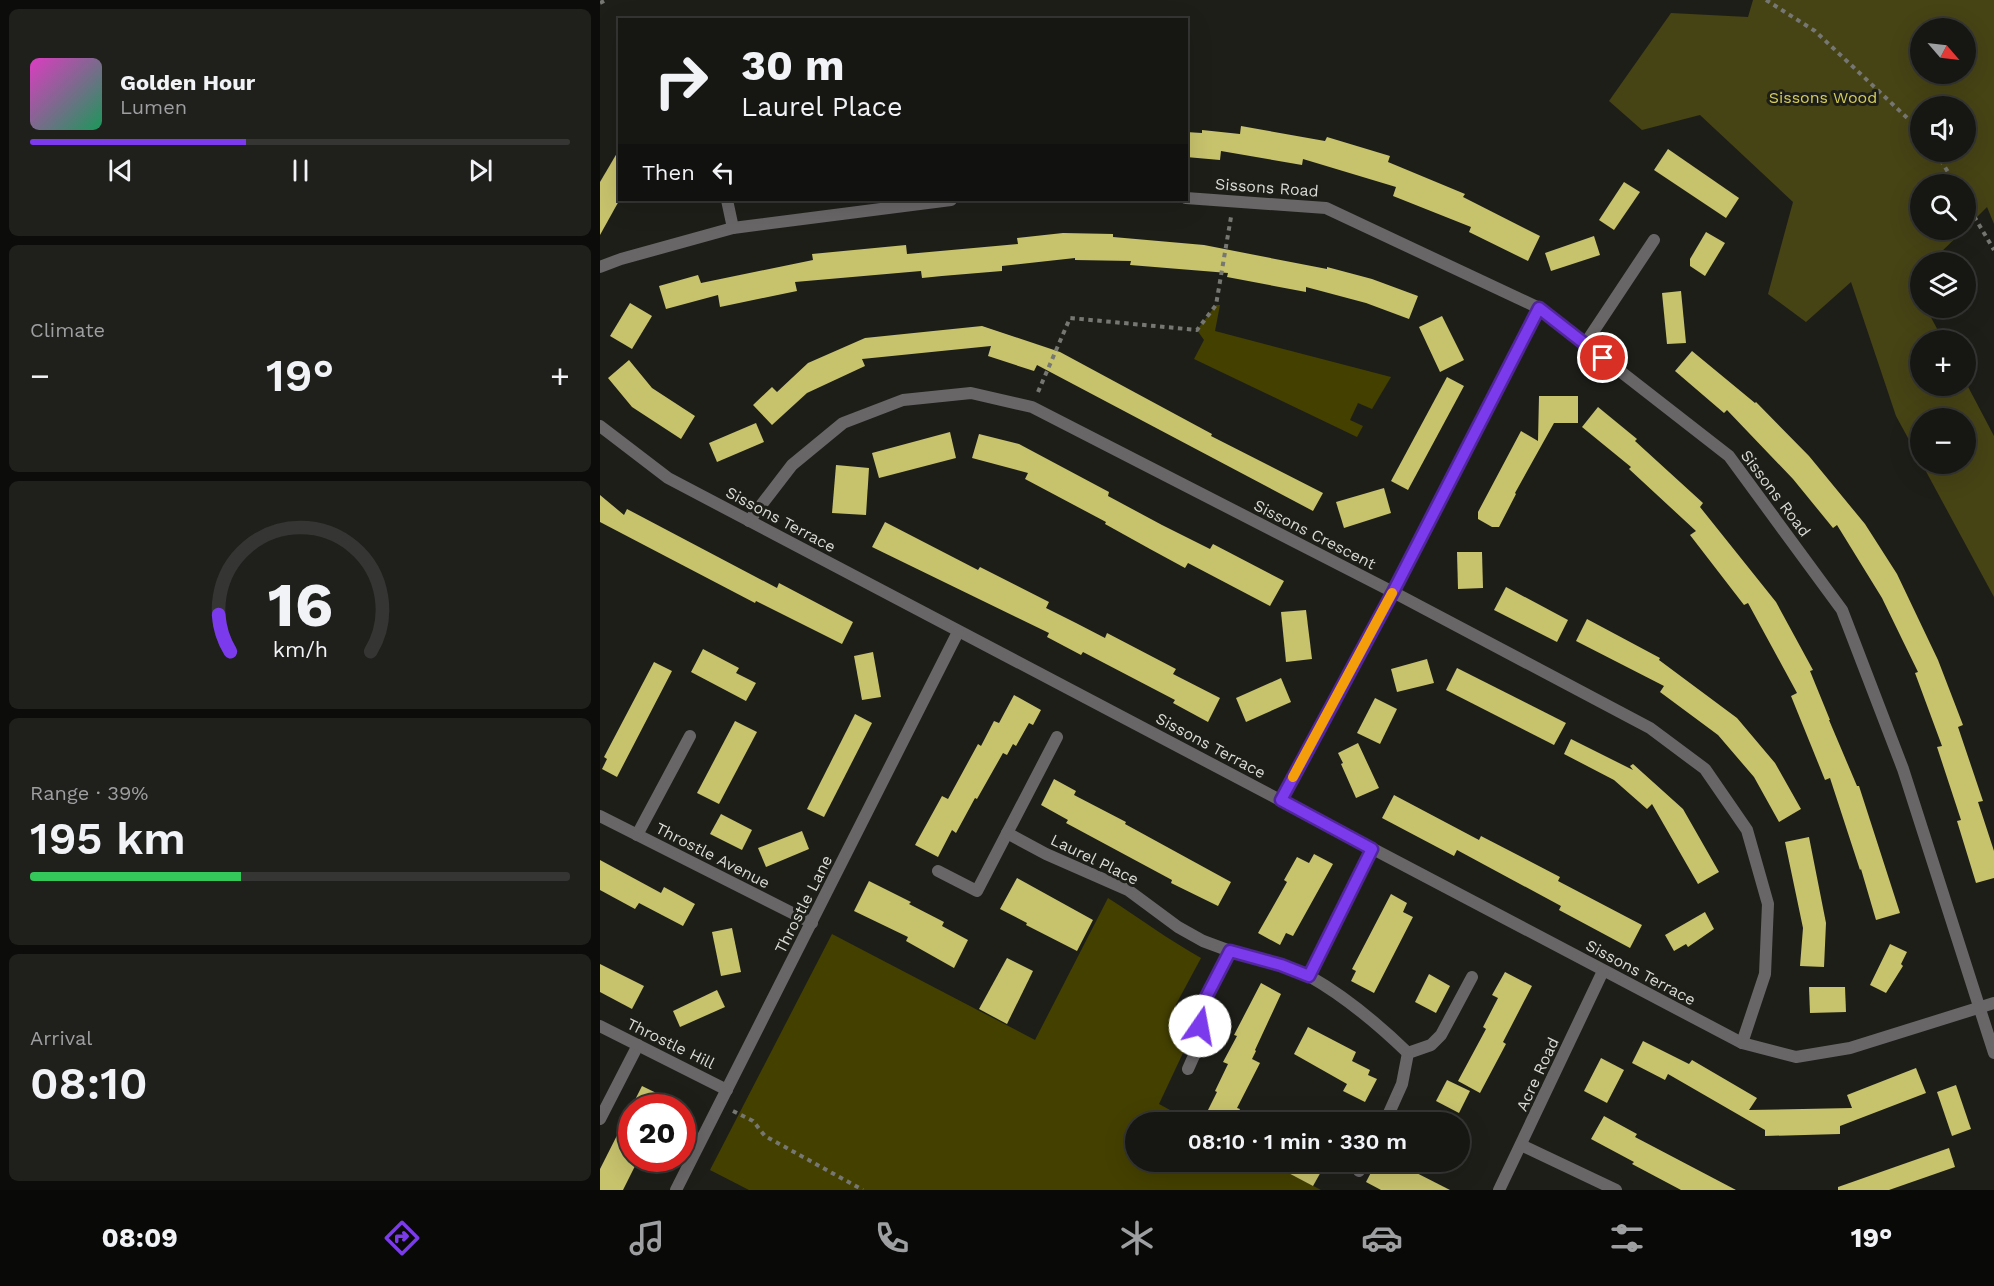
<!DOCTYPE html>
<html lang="en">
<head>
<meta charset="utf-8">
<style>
	:root { --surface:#161613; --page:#1f1f1c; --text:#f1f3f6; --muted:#9e9fa0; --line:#353533; --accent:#7c3aed }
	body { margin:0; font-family:"Work Sans",sans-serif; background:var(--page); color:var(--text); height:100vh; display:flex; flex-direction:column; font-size:22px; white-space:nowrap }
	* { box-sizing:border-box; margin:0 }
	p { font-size:20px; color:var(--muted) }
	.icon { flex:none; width:33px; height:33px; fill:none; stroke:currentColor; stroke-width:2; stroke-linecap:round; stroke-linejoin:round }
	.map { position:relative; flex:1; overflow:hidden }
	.sheet { display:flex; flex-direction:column; gap:9px; padding:9px; background:#0c0c0a; width:600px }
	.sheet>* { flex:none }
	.top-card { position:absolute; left:18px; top:18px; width:570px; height:183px; border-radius:0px; box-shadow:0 6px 24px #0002,0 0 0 2px var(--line); background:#161613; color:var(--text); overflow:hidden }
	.needle { width:39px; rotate:118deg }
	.buttons { position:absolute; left:1310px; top:18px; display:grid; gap:12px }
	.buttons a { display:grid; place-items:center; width:66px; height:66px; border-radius:50%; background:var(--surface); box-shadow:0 6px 24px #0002,0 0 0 2px var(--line); font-size:30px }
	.speed { position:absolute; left:18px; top:1094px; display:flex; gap:12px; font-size:30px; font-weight:700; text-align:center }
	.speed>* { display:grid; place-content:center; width:78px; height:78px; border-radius:50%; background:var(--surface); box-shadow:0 6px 24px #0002,0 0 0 2px var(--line); line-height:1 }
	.speed .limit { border:9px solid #d22; background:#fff; color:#111 }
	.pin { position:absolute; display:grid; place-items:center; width:51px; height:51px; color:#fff; margin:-26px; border:3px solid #fff; border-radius:50%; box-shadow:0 2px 6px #0007 }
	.me { position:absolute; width:66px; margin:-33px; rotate:12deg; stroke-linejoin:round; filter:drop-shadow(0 0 4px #0008) }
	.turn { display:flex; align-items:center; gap:21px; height:126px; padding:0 24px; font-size:27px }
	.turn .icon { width:78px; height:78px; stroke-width:2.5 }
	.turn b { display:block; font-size:42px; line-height:51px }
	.then { display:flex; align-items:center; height:57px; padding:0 24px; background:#0003; gap:12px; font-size:22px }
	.big { font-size:45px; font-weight:600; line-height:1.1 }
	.sheet .tile { flex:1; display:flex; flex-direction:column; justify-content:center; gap:9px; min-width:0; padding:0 21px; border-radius:9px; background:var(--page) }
	.sheet .dial { align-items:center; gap:0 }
	.dial svg { height:156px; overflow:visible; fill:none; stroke:var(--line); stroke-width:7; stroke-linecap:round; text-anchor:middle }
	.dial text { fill:var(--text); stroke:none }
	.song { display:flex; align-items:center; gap:18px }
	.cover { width:72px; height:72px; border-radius:9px; background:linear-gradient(135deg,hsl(310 70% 55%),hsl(150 70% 35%)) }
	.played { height:6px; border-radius:3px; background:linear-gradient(90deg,var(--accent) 40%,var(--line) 40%) }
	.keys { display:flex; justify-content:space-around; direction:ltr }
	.heat { display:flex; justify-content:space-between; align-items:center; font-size:33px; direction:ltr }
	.charge { height:9px; border-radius:4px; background:linear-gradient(90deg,#34c759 39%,var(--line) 0) }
	.trip { position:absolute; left:525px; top:1112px; width:345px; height:60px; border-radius:30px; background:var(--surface); box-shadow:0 6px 24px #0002,0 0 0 2px var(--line); font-weight:600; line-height:60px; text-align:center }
	.tab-bar { display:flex; height:96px; justify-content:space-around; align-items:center; background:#090908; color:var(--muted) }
	.tab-bar .icon { width:42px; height:42px }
	.tab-bar .on { color:var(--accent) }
	.tab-bar b { font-size:27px; color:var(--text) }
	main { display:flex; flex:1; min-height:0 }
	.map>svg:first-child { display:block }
	.green { fill:#444000 }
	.forest { fill:#464315; fill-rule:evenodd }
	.building { fill:#c7c26c }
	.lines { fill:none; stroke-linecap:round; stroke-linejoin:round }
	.path { stroke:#767672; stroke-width:4; stroke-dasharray:4.5 4.5; stroke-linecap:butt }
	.lane { stroke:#696668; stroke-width:12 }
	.street { stroke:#696668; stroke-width:12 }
	.route-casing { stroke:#51269a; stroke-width:15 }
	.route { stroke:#7c3aed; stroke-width:10 }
	.slow { stroke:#f59e0b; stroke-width:10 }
	.labels { text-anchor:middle; stroke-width:6; stroke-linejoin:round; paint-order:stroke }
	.park-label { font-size:16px; fill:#d6ce59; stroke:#1e1e19 }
	.street-label { font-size:16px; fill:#dadad6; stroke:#1e1e19 }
</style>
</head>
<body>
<main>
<section class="sheet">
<div class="tile">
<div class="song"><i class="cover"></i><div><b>Golden Hour</b><p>Lumen</p></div></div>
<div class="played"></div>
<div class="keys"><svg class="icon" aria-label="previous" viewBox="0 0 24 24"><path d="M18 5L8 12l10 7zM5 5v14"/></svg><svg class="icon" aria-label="pause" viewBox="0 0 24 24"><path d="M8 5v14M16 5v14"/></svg><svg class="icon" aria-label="next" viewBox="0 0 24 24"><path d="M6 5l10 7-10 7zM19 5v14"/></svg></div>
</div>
<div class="tile"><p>Climate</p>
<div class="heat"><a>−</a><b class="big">19°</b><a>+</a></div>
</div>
<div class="tile dial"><svg viewBox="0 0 100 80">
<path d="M14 69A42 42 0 1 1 86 69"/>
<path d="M14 69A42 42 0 0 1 8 50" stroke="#7c3aed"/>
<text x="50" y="56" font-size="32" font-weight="700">16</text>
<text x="50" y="72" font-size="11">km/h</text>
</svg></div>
<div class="tile"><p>Range · 39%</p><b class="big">195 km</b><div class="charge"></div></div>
<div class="tile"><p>Arrival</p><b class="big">08:10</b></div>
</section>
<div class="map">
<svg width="1394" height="1190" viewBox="0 0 1394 1190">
	<rect width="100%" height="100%" fill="#1e1e19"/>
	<g class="green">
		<polygon points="616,305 620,305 615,331 791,377 772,409 758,403 750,420 763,426 757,437 594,359 604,340 597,330"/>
		<path d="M508 898C539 918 569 940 601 958L573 1010 590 1038 559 1104 592 1122H536V1161H666L721 1190H149L110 1170 232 934 435 1040Z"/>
	</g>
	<path class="forest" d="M1153 0H1394V224L1387 207 1365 229V184H1320V230H1364L1340 253 1338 262H1320V308H1326L1343 340H1320V386H1365V381L1394 436V597L1322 464H1365V418H1320V460L1296 416 1251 282 1206 322 1168 294 1193 202 1100 115 1042 130 1009 101 1071 13 1148 17ZM1320 28H1365V74H1320ZM1365 106V152H1320V106Z"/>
	<g class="building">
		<polygon points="641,126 725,141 727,137 790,156 788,162 865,194 863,197 940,236 928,261 869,232 871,227 793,196 796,187 703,159 702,165 621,151 620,160 586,157 586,132 602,133 602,130 640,134"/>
		<polygon points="20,148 20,199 0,235 0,182"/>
		<polygon points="1068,149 1139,198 1126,218 1054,170"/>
		<polygon points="1024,182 1040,192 1014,230 999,220"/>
		<polygon points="1106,232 1125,243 1105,276 1090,266 1090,259"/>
		<polygon points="463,233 513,234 513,237 604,245 727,269 727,267 772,279 818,296 809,319 766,303 706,287 706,292 627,277 628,273 530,265 531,261 475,260 475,258 402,266 402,271 342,276 322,278 321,271 195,282 197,291 120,307 118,295 66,309 59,286 98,275 101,283 213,260 212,254 306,245 307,254 418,244 417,238"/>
		<polygon points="994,236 1000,255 951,271 945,253"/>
		<polygon points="1081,291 1086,343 1067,344 1062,293"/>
		<polygon points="30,303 52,316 32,349 10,336"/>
		<polygon points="842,316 864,360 840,372 819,327"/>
		<polygon points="382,326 460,352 612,434 611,436 723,493 713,511 437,365 434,371 388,356 391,346 262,359 265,366 207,393 172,425 153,405 172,387 177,392 208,363 265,338"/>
		<polygon points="1092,351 1155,403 1156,402 1209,456 1265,524 1297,574 1338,660 1363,725 1358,727 1383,801 1378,802 1394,851 1394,878 1376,883 1357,821 1361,820 1337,747 1342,746 1315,673 1318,672 1282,598 1237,525 1233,528 1193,479 1127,410 1124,413 1075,371"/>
		<polygon points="29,360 52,388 95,416 81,439 32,407 8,378"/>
		<polygon points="847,377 864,386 808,490 791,481"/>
		<polygon points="939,396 978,396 978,423 954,423 915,493 916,494 899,527 892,527 878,519 878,512 921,431 938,441"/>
		<polygon points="998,407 1037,439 1035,441 1103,503 1100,507 1176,602 1213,670 1210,671 1230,720 1229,720 1257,786 1259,786 1300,913 1276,920 1261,869 1260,870 1230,778 1225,780 1191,696 1197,693 1148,603 1144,605 1090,535 1096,531 1029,469 1031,467 982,427"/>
		<polygon points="156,423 164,442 117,462 109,443"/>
		<polygon points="350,432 356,458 279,478 272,453"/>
		<polygon points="379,434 419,444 509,492 508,496 562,525 610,549 613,544 684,581 670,606 588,563 585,568 550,549 505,524 506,522 425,479 428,473 372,458"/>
		<polygon points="236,465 269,468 266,515 232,513"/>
		<polygon points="784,488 791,513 744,528 736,502"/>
		<polygon points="0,495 24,515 27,509 177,588 179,583 253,622 242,644 156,601 155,603 0,522"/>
		<polygon points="285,522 378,570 380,567 449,602 446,608 476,623 505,638 507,633 576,669 573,674 620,698 608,722 573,703 575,700 483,652 481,655 447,637 449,633 272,547"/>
		<polygon points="857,552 882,552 883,588 858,589"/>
		<polygon points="906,587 968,620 957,642 894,610"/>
		<polygon points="706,610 712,659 686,662 681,612"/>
		<polygon points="987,619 1060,658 1059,660 1137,718 1175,763 1201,809 1179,822 1154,777 1118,735 1060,692 1064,686 976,641"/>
		<polygon points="103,649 139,668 136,673 156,683 146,701 91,672"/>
		<polygon points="273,652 281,697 262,700 254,656"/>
		<polygon points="827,659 834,683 797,692 791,669"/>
		<polygon points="54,662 72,671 17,777 2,769 7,759 4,757"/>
		<polygon points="857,668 966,723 954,745 846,690"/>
		<polygon points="681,678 691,702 646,722 636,698"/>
		<polygon points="414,695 441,710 433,725 429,723 416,746 413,744 407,755 403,753 377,799 375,798 356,833 352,830 338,857 315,845 342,796 348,799 378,744 381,746 394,721 399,723"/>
		<polygon points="775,698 797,709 780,744 757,733"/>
		<polygon points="255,714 272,723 224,817 207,809"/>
		<polygon points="135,721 157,732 119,804 97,793"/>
		<polygon points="971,739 1033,770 1030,766 1033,764 1083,809 1119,872 1098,884 1052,804 1047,809 1014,780 964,754"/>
		<polygon points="758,743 779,788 756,798 741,764 743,763 738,753"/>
		<polygon points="454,779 476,791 474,795 526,822 525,824 631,882 618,906 571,883 572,880 466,823 468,820 441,805"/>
		<polygon points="794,795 879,840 881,836 960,877 958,881 1042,925 1030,948 959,910 961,906 857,850 854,856 782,818"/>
		<polygon points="121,814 152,830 142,850 110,834"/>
		<polygon points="202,831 209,849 166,867 158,848"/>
		<polygon points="1209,837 1226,923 1224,967 1200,966 1203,928 1185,842"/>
		<polygon points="714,854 733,864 693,936 686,933 680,945 658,933 687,882 684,880 697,857 709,863"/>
		<polygon points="0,860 61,893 64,887 95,904 83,926 39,903 35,909 0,890"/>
		<polygon points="417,878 493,920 477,951 426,925 427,923 400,909"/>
		<polygon points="269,881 311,902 309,904 344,922 342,926 368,940 354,968 306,941 308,937 254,911"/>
		<polygon points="791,894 807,903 803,912 813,917 774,993 751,981 756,971 752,969"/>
		<polygon points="1105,912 1114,929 1088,947 1086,944 1074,951 1065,935"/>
		<polygon points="132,928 141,972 121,976 112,932"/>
		<polygon points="1290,944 1307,952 1301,964 1303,966 1286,993 1270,985"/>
		<polygon points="407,958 433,971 407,1024 379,1009"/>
		<polygon points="0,964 44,986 32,1009 0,992"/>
		<polygon points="905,972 932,986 903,1042 906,1044 880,1093 858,1081 886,1029 883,1027 898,998 892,995"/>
		<polygon points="829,974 850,986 836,1013 815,1002"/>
		<polygon points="661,983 681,994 655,1050 656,1051 652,1059 660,1063 637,1108 640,1109 634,1122 602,1122 617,1092 615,1091 628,1064 623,1062 637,1036 634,1035"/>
		<polygon points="1209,987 1245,987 1246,1012 1210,1013"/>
		<polygon points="117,990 125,1007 80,1027 73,1011"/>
		<polygon points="708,1027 756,1052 752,1061 770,1070 768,1075 777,1079 765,1102 743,1091 747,1084 694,1054"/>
		<polygon points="1043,1041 1089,1064 1092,1060 1157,1098 1149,1110 1252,1108 1247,1095 1316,1068 1326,1093 1240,1126 1240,1134 1165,1136 1165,1130 1068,1074 1065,1080 1032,1063"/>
		<polygon points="1001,1058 1024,1070 1007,1103 984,1091"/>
		<polygon points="847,1080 870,1091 859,1113 836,1101"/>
		<polygon points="1356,1085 1371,1129 1352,1136 1337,1092"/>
		<polygon points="42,1086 85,1107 32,1107 32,1158 39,1158 23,1190 0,1190 0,1169"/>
		<polygon points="1004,1116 1037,1134 1035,1137 1136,1190 1081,1190 1032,1164 1034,1162 991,1139"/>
		<polygon points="1349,1148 1355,1167 1289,1190 1238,1190 1238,1187"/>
		<polygon points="666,1161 727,1161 713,1186"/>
		<polygon points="777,1161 793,1161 850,1190 781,1190 766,1182"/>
	</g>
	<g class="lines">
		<g class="path">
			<polyline points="1166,0 1215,31 1320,130"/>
			<polyline points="0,3 6,0"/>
			<polyline points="1336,152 1355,184"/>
			<polyline points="1365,201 1394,250"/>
			<polyline points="438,392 470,318 597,330 616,305 631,217"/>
			<polyline points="133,1111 153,1121 165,1136 263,1190"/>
		</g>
		<g class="lane">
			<polyline points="338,871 377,891 457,737"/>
			<polyline points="588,1069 601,1040 599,1011 630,951"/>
			<polyline points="0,1119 38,1045"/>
			<polyline points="785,1122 802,1084 808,1053 831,1045 841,1035 872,977"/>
			<polyline points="759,1171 764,1161"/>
		</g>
		<g class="street">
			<polyline points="586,198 726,208 939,308 1129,456 1242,610 1303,769 1394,1053"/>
			<polyline points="127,200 133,228"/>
			<polyline points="0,267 21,259 133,228 351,200"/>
			<polyline points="985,344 1054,240"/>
			<polyline points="0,426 68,478 1142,1043 1196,1057 1250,1048 1394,1003"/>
			<polyline points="149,521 192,465 243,423 303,400 371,393 432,407 793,592 1050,728 1105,769 1147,830 1168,904 1165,974 1142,1043"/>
			<polyline points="681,800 793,592 939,308"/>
			<polyline points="0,816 212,923"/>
			<polyline points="407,833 446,854 528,890 578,927 603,941 630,951 682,965 709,976"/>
			<polyline points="37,835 90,736"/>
			<path d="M773 849 709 976C746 997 777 1023 808 1053"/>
			<polyline points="0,1026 127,1090"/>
			<polyline points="921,1145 1016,1190"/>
			<polyline points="76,1190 358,632"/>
			<polyline points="899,1190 1003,971"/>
		</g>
	</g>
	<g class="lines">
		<g class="route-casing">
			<polyline id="route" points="600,1026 599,1011 630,951 681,965 709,976 772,849 681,800 793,592 939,308 1003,358"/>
		</g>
		<use href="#route" class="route"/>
		<polyline class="slow" points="693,777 792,593"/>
	</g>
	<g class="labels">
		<g class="park-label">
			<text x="1223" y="103">Sissons Wood</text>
		</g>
		<g class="street-label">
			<text transform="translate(667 187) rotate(4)" y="6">Sissons Road</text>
			<text transform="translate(1176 493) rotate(53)" y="6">Sissons Road</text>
			<text transform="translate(181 519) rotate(28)" y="6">Sissons Terrace</text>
			<text transform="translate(715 534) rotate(27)" y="6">Sissons Crescent</text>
			<text transform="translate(611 745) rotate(28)" y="6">Sissons Terrace</text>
			<text transform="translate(113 855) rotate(27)" y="6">Throstle Avenue</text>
			<text transform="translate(495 859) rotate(26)" y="6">Laurel Place</text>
			<text transform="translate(203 904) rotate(-63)" y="6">Throstle Lane</text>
			<text transform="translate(1041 972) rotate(28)" y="6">Sissons Terrace</text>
			<text transform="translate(71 1043) rotate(26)" y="6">Throstle Hill</text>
			<text transform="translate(937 1074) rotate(-65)" y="6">Acre Road</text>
		</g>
	</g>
</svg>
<div class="buttons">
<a><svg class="needle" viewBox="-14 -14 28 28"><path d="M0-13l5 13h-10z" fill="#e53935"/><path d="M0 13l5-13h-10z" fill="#9e9fa0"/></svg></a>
<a><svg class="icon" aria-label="sound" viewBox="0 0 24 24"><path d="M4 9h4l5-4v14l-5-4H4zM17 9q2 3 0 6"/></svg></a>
<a><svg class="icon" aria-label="search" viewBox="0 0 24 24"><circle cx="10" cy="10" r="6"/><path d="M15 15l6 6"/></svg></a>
<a><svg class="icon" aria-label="layers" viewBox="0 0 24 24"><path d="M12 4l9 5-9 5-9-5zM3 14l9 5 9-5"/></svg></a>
<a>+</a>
<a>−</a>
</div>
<div class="speed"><div class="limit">20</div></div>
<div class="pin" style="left:1003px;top:358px;background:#d93025"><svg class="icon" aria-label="arrive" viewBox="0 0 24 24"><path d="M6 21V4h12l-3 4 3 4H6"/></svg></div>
<svg class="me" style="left:600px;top:1026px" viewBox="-20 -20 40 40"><circle r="19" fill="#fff"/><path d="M0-13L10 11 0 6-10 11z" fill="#7c3aed"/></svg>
<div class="trip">08:10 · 1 min · 330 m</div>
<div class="top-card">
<div class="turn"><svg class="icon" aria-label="right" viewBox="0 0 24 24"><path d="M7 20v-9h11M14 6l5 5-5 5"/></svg><div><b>30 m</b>Laurel Place</div></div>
<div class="then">Then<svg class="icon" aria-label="left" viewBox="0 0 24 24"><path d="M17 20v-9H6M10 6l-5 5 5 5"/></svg></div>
</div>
</div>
</main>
<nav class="tab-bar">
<b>08:09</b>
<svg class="icon on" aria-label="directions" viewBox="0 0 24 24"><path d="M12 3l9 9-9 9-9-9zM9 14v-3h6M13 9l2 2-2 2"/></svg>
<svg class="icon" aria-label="music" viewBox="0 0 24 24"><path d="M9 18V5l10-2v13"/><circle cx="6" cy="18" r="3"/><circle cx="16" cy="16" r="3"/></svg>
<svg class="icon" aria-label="phone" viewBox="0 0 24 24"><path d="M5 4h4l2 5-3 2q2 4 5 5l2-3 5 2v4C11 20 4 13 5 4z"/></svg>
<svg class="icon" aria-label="climate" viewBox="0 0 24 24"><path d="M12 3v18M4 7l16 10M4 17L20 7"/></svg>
<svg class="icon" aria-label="car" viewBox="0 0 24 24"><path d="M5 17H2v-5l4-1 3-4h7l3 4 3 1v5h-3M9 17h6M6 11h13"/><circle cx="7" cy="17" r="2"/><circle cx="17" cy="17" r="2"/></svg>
<svg class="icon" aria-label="filters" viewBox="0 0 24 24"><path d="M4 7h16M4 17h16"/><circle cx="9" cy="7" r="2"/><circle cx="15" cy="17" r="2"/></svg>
<b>19°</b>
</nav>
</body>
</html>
